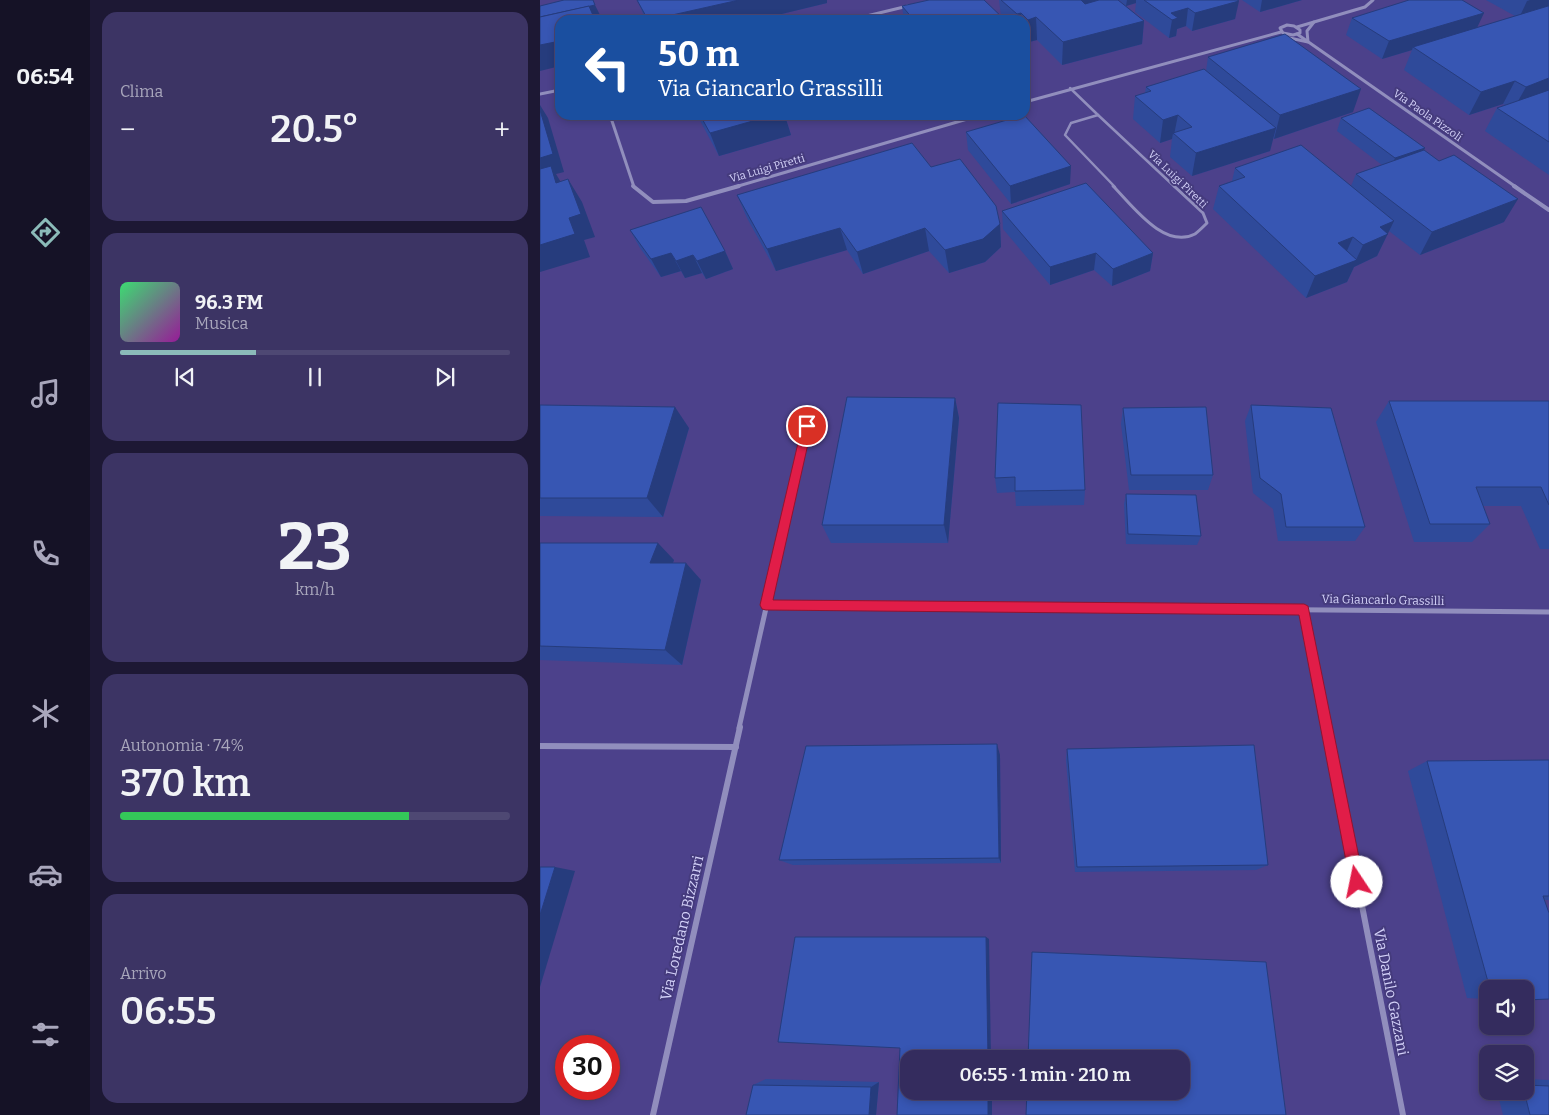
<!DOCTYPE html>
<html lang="it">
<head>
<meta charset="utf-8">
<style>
	:root { --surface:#342c5e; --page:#3c3464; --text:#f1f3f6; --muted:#a9a7bc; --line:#4e4873; --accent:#8bbbb9 }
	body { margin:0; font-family:Bitter,serif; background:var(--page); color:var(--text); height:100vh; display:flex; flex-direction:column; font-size:19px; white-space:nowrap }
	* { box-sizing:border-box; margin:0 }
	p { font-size:16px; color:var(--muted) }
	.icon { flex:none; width:28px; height:28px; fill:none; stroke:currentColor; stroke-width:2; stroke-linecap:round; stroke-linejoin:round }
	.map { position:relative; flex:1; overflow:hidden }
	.drawer { display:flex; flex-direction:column; gap:12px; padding:12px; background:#1d1834; width:450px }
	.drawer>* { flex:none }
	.top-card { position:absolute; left:15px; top:15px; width:475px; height:105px; border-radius:15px; box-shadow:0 2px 8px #0003,0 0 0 1px var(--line); background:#1a4fa0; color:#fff; overflow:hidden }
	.buttons { position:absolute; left:939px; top:980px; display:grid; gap:10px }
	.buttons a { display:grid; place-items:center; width:55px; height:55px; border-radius:10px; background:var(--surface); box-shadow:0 2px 8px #0003,0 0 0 1px var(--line); font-size:25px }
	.speed { position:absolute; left:15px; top:1035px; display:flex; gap:10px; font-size:25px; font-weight:700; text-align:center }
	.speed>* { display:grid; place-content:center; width:65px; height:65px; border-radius:50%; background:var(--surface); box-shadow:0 2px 8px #0003,0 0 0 1px var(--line); line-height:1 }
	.speed .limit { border:8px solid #d22; background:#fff; color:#111 }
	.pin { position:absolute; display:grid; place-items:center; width:42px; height:42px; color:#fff; margin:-21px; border:2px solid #fff; border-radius:50%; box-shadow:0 1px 5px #0007 }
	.me { position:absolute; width:55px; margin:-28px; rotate:349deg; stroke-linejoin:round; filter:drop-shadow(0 0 4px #0008) }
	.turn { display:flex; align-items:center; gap:18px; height:105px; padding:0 20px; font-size:22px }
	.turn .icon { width:65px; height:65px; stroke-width:2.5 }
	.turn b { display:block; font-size:35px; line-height:42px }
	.big { font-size:38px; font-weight:600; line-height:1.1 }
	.drawer .tile { flex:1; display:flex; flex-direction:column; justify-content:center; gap:8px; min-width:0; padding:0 18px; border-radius:15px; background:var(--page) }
	.drawer .dial { align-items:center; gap:0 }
	.dial b { font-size:65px; line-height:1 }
	.song { display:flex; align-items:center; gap:15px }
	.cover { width:60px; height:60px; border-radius:8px; background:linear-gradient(135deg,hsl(140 70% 55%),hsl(300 70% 35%)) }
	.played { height:5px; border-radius:2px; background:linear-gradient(90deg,var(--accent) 35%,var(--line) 35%) }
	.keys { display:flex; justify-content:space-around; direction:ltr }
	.heat { display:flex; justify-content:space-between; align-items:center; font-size:28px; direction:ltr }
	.charge { height:8px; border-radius:4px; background:linear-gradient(90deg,#34c759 74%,var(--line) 0) }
	.trip { position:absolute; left:360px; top:1050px; width:290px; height:50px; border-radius:15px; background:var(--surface); box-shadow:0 2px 8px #0003,0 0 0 1px var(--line); font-weight:600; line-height:50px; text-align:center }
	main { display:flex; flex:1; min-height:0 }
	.menu { display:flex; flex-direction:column; width:90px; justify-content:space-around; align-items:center; background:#151226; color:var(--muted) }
	.menu .icon { width:35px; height:35px }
	.menu .active { color:var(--accent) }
	.menu b { font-size:22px; color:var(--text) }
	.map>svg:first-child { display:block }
	.built { fill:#4c418b; fill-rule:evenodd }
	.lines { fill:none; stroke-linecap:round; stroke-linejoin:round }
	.service-far1 { stroke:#918ebd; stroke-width:2.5 }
	.service { stroke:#918ebd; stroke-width:3 }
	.minor-far3 { stroke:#918ebd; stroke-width:3 }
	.minor-far2 { stroke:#918ebd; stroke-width:4 }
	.minor-far1 { stroke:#918ebd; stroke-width:5 }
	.minor { stroke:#918ebd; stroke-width:6 }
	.wall { fill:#2f4a9a }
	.shaded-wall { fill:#263c7d }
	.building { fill:#3756b3; stroke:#263c7d }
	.route { fill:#e11d48; stroke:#92132f }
	.labels { text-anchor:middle; stroke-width:4; stroke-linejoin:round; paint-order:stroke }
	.far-street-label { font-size:11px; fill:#d3d1f8; stroke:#453b7d }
	.street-label { font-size:12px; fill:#d3d1f8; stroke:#453b7d }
	.near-street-label { font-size:15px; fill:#d3d1f8; stroke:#453b7d }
</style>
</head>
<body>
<main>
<nav class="menu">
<b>06:54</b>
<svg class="icon active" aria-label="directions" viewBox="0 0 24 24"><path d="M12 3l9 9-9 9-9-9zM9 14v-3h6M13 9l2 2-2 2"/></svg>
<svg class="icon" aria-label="music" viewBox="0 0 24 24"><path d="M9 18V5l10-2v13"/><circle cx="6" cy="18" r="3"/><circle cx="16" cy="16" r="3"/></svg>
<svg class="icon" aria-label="phone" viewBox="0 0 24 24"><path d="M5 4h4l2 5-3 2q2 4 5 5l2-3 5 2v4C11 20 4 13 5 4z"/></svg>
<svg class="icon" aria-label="climate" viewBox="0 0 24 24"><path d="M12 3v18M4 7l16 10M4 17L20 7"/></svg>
<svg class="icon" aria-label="car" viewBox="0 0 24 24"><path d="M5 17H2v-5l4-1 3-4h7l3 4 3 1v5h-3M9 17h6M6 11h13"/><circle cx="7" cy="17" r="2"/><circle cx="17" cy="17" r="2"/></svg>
<svg class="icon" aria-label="filters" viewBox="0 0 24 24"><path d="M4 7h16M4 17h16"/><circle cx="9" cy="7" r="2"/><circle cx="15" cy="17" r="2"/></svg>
</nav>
<section class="drawer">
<div class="tile"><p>Clima</p>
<div class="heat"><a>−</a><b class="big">20.5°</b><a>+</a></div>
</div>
<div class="tile">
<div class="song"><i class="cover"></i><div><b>96.3 FM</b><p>Musica</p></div></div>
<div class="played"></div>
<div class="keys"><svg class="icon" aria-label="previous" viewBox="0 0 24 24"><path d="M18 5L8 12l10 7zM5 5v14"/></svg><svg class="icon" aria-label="pause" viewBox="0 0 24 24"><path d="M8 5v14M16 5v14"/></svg><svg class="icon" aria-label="next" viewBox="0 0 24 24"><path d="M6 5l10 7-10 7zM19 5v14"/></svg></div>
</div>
<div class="tile dial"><b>23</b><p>km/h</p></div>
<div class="tile"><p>Autonomia · 74%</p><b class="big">370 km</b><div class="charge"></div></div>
<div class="tile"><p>Arrivo</p><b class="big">06:55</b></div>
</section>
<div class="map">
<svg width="1009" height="1115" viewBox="0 0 1009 1115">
	<rect width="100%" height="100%" fill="#453b7d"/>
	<path class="built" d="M0 0H1009V1115H0ZM20 20H485V115H20ZM948 989H985V1026H948ZM26 1046H69V1089H26ZM948 1054H985V1091H948ZM369 1059H641V1091H369Z"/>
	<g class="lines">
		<g class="service-far1">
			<polyline points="530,88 558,115"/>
			<polyline points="558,115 635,187"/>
			<polyline points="558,115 531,123 525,135 575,187"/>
		</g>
		<path class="service" d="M573 186C592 205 624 250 655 234 659 231 664 226 667 223L663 213 634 186"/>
		<g class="minor-far3">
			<polyline points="310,20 368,6"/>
			<polygon points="747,25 754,26 760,30 760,33 753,35 743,33 740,28"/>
			<polyline points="757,27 825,7 833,0"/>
			<polyline points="757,34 976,187"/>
			<polyline points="745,37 768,42 767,31 774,22"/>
			<polyline points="0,94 20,90"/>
			<polyline points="485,102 741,32"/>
			<polyline points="70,115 94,187"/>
			<polyline points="195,187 441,115"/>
		</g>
		<g class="minor-far2">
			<polyline points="93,186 113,202 146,201 199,186"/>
			<polyline points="974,186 1009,210"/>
		</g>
		<g class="minor-far1">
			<polyline points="226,605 1009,612"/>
			<polyline points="764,609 787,728"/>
			<polyline points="199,728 267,426"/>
		</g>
		<g class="minor">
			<polyline points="787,727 863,1115"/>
			<polyline points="0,746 196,747"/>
			<polyline points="113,1115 200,727"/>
		</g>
	</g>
	<g class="wall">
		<polygon points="97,0 287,0 287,3 217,20 106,20"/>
		<polygon points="459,0 578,0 604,21 602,44 522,65 497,40 489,42 485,39 485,20 364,20 362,6 461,16"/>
		<polygon points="579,0 697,0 695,19 652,31 646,26 637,29 636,36 629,38 595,12 596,3 586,6"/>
		<polygon points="702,0 762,0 720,12"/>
		<polygon points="946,0 1009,0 1009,175 945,131 957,108 965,105 963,104 929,115 864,70 872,50 842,59 806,35 812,18 937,28 975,16"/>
		<polygon points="668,57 813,112 734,139 733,138 730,151 652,176 630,157 632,139 620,143 593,119 595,96 605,93 606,87 666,71"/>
		<polygon points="157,115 250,115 245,116 251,135 179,156"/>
		<polygon points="801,118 885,148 883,150 964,222 880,255 849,231 837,256 814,267 807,282 766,298 673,209 679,186 692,181 695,168 811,186 816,174 842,165 797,131"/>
		<polygon points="426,132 530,184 471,204 428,150"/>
		<polygon points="197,195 460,224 461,247 445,262 409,273 389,251 323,274 307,250 236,271 207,218"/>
		<polygon points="462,211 613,253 610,271 572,286 554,270 510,285 463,229"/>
		<polygon points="90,230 185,251 193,269 166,279 162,273 145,278 141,271 121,277 100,248"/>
		<polygon points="415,398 419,418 408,543 291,543 282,525"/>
		<polygon points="849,401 1009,401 1009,549 1000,549 981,506 943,506 950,524 932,542 874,542 836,422"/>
		<polygon points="458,403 545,490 544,505 476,506 475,492 457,493 455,478"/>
		<polygon points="0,405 149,428 123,517 0,516"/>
		<polygon points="711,405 825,527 815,541 738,541 733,509 713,493 705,421"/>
		<polygon points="583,408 673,475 668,490 589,490 581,424"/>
		<polygon points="586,494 661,536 657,545 586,544 584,504"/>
		<polygon points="0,543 134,560 133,563 161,580 142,665 0,660"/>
		<polygon points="527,749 728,865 716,870 535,872 526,760"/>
		<polygon points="460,755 461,863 253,865 239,860"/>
		<polygon points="1009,760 1009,900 1005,900 985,989 948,989 948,999 927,998 868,771 887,761"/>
		<polygon points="226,1079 339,1082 336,1115 213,1085"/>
		<polygon points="985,1079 1009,1080 1009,1115 963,1115 957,1091 985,1091"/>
	</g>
	<g class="shaded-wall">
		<polygon points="199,0 287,0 287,3 217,20 110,20"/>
		<polygon points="533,0 561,0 532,16"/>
		<polygon points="587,0 596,0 596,3 586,6"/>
		<polygon points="722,0 762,0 720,12"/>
		<polygon points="990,0 1009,0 1009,9 979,18 987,1"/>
		<polygon points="699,1 695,19 652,31 655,13"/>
		<polygon points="55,5 61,17 55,18 56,20 0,17"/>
		<polygon points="648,8 646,26 637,29 636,36 629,38 632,20 631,13"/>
		<polygon points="481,13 482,20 477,20 477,14"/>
		<polygon points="944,13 936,30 873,47 872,50 842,59 849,41"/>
		<polygon points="496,17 497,40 489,42 488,20"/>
		<polygon points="604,21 602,44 522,65 523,42"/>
		<polygon points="20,41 20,66 0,71 0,45"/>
		<polygon points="1009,78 1009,97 973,110 986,87"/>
		<polygon points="975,81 963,104 929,115 941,92"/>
		<polygon points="821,89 813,112 734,139 740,115"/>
		<polygon points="0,105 8,118 24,172 16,174 25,189 0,179"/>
		<polygon points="234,115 250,115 245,116 251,135 179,156 170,133"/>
		<polygon points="335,115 345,115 335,118"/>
		<polygon points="638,115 634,135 633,133 632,139 620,143 623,120"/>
		<polygon points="736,128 730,151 652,176 656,153"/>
		<polygon points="885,148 879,160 850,171 855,158"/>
		<polygon points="531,166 530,184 471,204 470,186"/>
		<polygon points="28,179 42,202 55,237 44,240 50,257 0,272 0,245 29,218"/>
		<polygon points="978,199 964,222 880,255 892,232"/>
		<polygon points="854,221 837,256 814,267 807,282 766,298 775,276 816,260 823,245 840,227"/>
		<polygon points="460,224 461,247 445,262 409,273 405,250"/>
		<polygon points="300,228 307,250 236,271 227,249"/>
		<polygon points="385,228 389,251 323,274 317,252"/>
		<polygon points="813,237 803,260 798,243"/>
		<polygon points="185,251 193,269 166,279 157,261"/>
		<polygon points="131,253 141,271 121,277 111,259"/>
		<polygon points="556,253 554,270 510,285 510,267"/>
		<polygon points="613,253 610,271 572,286 573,269"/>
		<polygon points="153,255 162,273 145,278 136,261"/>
		<polygon points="415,398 419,418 408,543 404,525"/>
		<polygon points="135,407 149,428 123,517 107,498"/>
		<polygon points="118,543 134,560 126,580 110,563"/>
		<polygon points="146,563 161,580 142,665 125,650"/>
		<polygon points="457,744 460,755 461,863 459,858"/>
		<polygon points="15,867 35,871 0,987 0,915"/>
		<polygon points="446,937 449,939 451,1059 448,1059"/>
		<polygon points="339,1082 336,1115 329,1115 331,1087"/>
		<rect x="448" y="1091" width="4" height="24"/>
	</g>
	<g class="building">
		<polygon points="24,0 53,0 55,5 0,17 0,6"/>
		<polygon points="97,0 199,0 110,20 108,20"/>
		<polygon points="389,0 444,0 465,20 374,20 362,6"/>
		<polygon points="461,0 541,0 545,4 559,0 578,0 604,21 523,42 496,17 488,20 481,13 477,14"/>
		<polygon points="604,0 697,0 699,1 655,13 648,8 631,13 638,18 632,20"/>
		<polygon points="869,0 922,0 944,13 849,41 812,18"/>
		<polygon points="49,6 55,20 20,20 20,41 0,45 0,17"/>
		<polygon points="1008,6 1009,6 1009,78 986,87 975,81 941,92 873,47"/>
		<polygon points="331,18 333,20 324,20"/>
		<polygon points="745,34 821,89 740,115 668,57"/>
		<polygon points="664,69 736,128 656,153 633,133 652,127 638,115 623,120 595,96 611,91 606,87"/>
		<polygon points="1009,90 1009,142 957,108"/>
		<polygon points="829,108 885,148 855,158 801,118"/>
		<polygon points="0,110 13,154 0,158"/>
		<polygon points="160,115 234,115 170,133"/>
		<polygon points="484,115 531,166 470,186 426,132"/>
		<polygon points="372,143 391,167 420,159 456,206 460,224 443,239 405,250 385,228 317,252 300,228 227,249 197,195"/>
		<polygon points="761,145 854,221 840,227 848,234 823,245 813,237 798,243 817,260 775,276 679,186 705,177 695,168"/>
		<polygon points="884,150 899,161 914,155 978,199 892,232 816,174"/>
		<polygon points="11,166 16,183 28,179 41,214 29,218 35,234 0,245 0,169"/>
		<polygon points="546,183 613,253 573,269 556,253 510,267 462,211"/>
		<polygon points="161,207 185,251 157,261 153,255 136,261 131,253 111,259 90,230"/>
		<polygon points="307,397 415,398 404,525 282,525"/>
		<polygon points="849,401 1009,401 1009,505 1001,487 936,487 950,524 890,524"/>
		<polygon points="458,403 541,405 545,490 475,491 475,477 455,478"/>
		<polygon points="0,405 135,407 107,498 0,498"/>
		<polygon points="711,405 791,408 825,527 746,527 741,494 720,478"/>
		<polygon points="666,407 673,475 591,475 583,408"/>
		<polygon points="586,494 656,495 661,536 588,534"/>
		<polygon points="0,543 118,543 110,563 146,563 125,650 0,646"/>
		<polygon points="457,744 459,858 239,860 266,746"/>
		<polygon points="714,745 728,865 537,867 527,749"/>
		<polygon points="1009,760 1009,896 1003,896 1009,913 1009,999 985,1000 985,989 950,989 887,761"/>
		<polygon points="0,867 15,867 0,915"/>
		<polygon points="255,937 446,937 448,1059 369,1059 369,1091 448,1091 448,1115 357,1115 360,1048 238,1042"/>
		<polygon points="492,952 726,962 746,1115 486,1115 487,1091 641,1091 641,1059 488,1059"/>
		<polygon points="213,1085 331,1087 329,1115 206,1115"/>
		<polygon points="985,1085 1009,1086 1009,1115 990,1115 984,1091 985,1091"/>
	</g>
	<polygon class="route" points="267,422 272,426 233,600 764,604 768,606 824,882 822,887 817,889 812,887 810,882 759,615 226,610 222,609 220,605 262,426"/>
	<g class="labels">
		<g class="far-street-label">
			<text transform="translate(888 115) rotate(35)" y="4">Via Paola Pizzoli</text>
			<text transform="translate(227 168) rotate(-16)" y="4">Via Luigi Piretti</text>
			<text transform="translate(638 179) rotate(44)" y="4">Via Luigi Piretti</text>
		</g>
		<g class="street-label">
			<text transform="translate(843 600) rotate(1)" y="4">Via Giancarlo Grassilli</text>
		</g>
		<g class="near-street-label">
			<text transform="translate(142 928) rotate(-77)" y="5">Via Loredano Bizzarri</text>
			<text transform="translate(851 992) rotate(79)" y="5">Via Danilo Gazzani</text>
		</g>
	</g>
</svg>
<div class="buttons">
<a><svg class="icon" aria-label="sound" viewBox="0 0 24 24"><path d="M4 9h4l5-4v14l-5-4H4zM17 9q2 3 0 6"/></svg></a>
<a><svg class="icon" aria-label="layers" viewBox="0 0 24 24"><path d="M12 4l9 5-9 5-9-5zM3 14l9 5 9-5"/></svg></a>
</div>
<div class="speed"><div class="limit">30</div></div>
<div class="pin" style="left:267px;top:426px;background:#d93025"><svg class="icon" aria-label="arrive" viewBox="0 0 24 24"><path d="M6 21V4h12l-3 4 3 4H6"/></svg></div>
<svg class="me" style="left:817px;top:882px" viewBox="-20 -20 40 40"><circle r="19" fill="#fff"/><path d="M0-13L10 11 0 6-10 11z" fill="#e11d48"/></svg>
<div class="trip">06:55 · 1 min · 210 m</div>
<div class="top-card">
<div class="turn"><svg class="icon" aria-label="left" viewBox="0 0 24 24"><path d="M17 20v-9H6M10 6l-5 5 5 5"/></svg><div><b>50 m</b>Via Giancarlo Grassilli</div></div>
</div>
</div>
</main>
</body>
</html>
